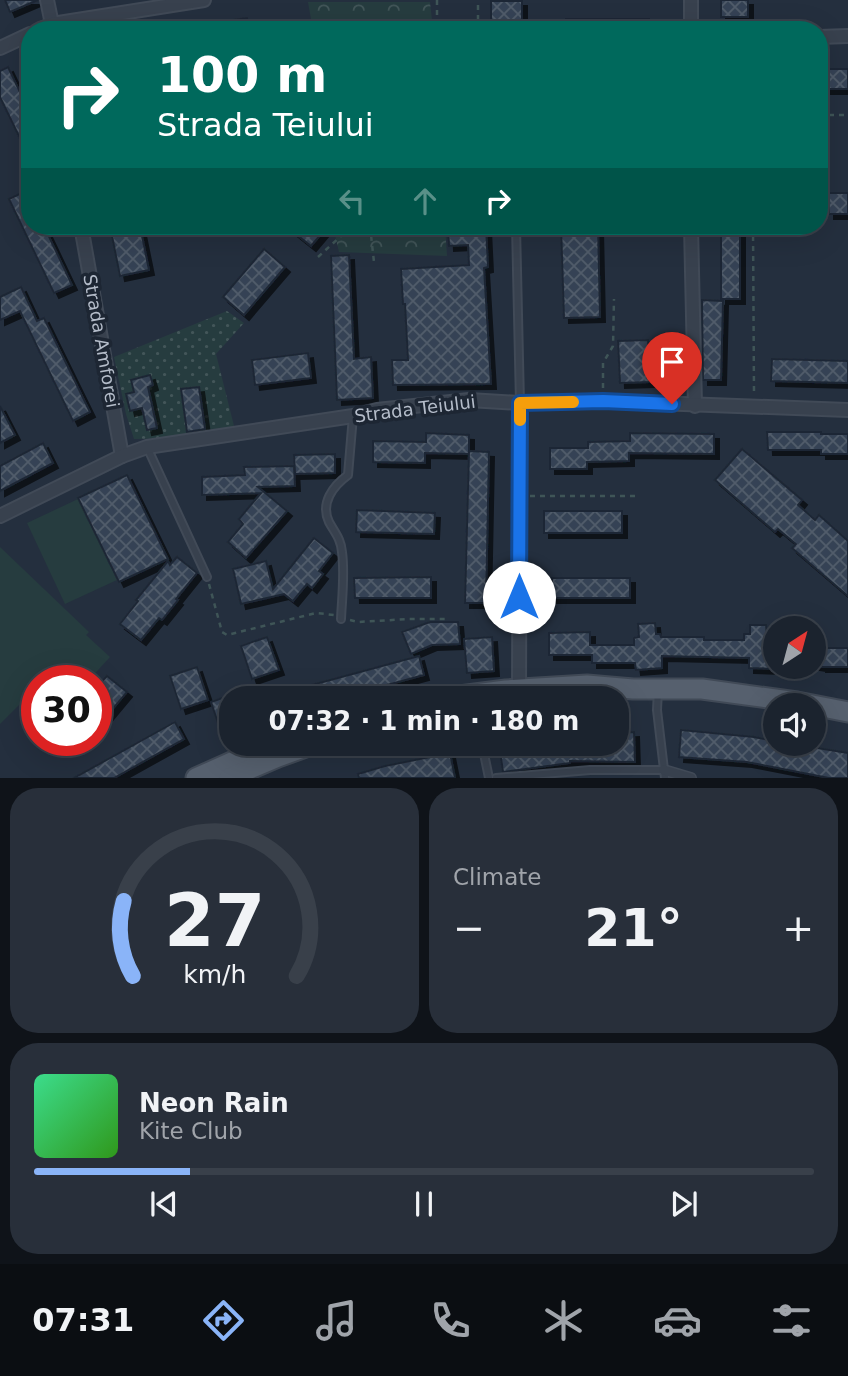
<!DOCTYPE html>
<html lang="en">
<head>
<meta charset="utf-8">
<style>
	:root { --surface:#1b232e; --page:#282f3a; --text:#f1f3f6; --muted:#a0a4aa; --line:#39404a; --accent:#8ab4f8 }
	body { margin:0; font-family:"DejaVu Sans",sans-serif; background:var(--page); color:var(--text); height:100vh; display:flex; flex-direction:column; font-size:26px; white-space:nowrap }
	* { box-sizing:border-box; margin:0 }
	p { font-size:23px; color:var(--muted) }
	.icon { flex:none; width:38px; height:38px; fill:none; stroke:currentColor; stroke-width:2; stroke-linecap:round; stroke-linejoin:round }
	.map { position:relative; height:778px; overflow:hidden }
	.panel { display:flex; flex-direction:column; gap:10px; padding:10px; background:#0f1319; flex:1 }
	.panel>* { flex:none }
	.hud { position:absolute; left:21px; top:21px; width:807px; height:214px; border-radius:28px; box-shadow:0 7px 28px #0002,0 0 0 2px var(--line); background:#00695c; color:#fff; overflow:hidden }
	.needle { width:46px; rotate:36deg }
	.controls { position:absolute; left:763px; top:616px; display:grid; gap:14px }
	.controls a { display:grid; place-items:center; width:63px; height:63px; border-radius:50%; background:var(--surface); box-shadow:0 7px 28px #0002,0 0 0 2px var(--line); font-size:35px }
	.speed { position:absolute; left:21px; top:665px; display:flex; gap:14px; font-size:35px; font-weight:700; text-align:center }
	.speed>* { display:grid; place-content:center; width:91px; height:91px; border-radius:50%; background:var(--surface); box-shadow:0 7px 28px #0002,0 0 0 2px var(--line); line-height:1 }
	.speed .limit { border:10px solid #d22; background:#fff; color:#111 }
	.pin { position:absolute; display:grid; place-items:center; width:60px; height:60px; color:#fff; margin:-72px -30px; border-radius:50% 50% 50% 0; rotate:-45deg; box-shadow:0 0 7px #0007 }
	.pin .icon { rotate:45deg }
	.me { position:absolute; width:77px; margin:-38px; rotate:0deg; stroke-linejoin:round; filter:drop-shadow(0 0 5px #0008) }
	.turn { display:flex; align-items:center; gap:24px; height:147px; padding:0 21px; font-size:32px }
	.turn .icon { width:91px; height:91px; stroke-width:2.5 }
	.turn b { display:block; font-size:49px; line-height:60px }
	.lanes { display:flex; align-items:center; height:66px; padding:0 21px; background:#0003; justify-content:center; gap:35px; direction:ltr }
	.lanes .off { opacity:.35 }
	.big { font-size:52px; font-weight:700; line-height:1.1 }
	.panel .tile { flex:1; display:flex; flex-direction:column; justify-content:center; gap:10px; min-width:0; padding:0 24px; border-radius:28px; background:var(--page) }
	.panel .dial { align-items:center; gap:0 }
	.dial svg { height:182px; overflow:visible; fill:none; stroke:var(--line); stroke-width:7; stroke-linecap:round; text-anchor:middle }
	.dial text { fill:var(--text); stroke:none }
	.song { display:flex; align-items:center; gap:21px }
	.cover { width:84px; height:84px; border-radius:10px; background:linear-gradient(135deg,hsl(150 70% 55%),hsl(110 70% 35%)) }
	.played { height:7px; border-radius:4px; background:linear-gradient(90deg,var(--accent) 20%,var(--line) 20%) }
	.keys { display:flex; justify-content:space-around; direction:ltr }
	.heat { display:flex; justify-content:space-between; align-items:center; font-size:38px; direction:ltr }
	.panel .tiles { flex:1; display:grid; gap:10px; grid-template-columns:1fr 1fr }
	.tile:last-child { grid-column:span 2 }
	.trip { position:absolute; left:219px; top:686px; width:410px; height:70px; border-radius:28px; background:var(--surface); box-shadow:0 7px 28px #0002,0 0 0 2px var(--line); font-weight:700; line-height:70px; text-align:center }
	.tabs { display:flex; height:112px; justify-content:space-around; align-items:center; background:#0b0e12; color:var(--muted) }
	.tabs .icon { width:49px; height:49px }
	.tabs .selected { color:var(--accent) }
	.tabs b { font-size:32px; color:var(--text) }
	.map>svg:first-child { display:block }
	.grass { fill:url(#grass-dots) }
	.park { fill:url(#park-crowns) }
	.pitch { fill:#263c3f }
	.building { fill:url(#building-cross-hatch); stroke:#1f2835; stroke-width:2; filter:url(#shadow) }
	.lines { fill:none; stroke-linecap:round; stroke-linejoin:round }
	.service-casing { stroke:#414a57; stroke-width:10 }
	.pedestrian-casing { stroke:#414a57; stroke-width:12 }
	.minor-casing { stroke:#414a57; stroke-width:16 }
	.primary-casing { stroke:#414a57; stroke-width:23 }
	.path { stroke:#3f5557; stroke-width:2.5; stroke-dasharray:5 5; stroke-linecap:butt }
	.service { stroke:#38414e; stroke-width:6 }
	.pedestrian { stroke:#38414e; stroke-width:9 }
	.minor { stroke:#38414e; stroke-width:12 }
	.primary { stroke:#56606e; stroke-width:19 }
	.route-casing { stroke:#114b97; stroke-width:18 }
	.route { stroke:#1a73e8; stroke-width:12 }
	.slow { stroke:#f59e0b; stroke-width:12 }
	.labels { text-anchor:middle; stroke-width:7; stroke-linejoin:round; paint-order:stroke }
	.street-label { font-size:18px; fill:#b4bcc9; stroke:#1d2633 }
</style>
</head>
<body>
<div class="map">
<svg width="848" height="778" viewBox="0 0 848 778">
	<defs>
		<pattern id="grass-dots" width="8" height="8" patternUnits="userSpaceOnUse" patternTransform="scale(1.75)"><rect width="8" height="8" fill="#263c3f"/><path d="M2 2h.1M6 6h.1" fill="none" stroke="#435659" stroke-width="1.8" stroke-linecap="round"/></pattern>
		<pattern id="park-crowns" width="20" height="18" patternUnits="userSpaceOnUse" patternTransform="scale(1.75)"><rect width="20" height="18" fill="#263c3f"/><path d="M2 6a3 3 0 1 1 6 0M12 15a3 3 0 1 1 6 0" fill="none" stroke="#435659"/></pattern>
		<pattern id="building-cross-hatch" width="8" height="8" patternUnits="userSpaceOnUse" patternTransform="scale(1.75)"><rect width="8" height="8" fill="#364354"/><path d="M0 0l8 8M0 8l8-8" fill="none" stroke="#515c6b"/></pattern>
		<filter id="shadow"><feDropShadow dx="5" dy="5" stdDeviation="0" flood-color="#0009"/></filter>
	</defs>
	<rect width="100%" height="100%" fill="#242f3e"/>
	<polygon class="grass" points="227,311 244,323 216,354 235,430 177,438 134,439 126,414 114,357"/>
	<g class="park">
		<polygon points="308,2 430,2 433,30 313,30"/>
		<polygon points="333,226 445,226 447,256 339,252"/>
	</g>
	<g class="pitch">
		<polygon points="78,499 117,580 65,604 27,523"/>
		<polygon points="0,547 89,632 86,635 110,657 88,681 37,681 37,687 0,724"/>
	</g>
	<g class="building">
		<polygon points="5,0 38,0 10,12"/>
		<rect x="721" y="0" width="27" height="17"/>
		<rect x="491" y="1" width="31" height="29"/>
		<polygon points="247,18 249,30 234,30 232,20"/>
		<rect x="566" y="19" width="83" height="11"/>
		<polygon points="8,67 30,113 30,159 0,97 0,71"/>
		<rect x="819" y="69" width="29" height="20"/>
		<polygon points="30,189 30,226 44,226 72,285 54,293 9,199"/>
		<rect x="829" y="193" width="19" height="21"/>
		<polygon points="110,226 140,226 149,270 120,276"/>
		<polygon points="286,226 328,226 311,246"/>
		<polygon points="448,226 486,226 488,267 484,268 491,384 393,385 392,360 408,360 405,304 403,304 401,269 469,265 468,245 449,246"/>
		<polygon points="561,226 598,226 600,317 564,318"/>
		<rect x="721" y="226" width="19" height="73"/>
		<polygon points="264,249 285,267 244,315 223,297"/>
		<polygon points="349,255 354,359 371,357 373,398 337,400 331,256"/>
		<polygon points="21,287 37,321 44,318 90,412 73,421 20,311 0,320 0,297"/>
		<polygon points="702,300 723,301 721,380 703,380"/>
		<polygon points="648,340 650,382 620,383 618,341"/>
		<polygon points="308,353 311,378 255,385 252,360"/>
		<polygon points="772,359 848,361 848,383 771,381"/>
		<polygon points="150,375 153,385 148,387 157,428 147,430 142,408 130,411 126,394 134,392 131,380"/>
		<polygon points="199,387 205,429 187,432 181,389"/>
		<polygon points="0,406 15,435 0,443"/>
		<polygon points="767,432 821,432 821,434 848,434 848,454 821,454 821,450 768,450"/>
		<polygon points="426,433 469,435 469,454 425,453 425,463 373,462 373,441 426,442"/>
		<polygon points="630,433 714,434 714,454 629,453 629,461 587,462 587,469 550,469 550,448 588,448 588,442 630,441"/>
		<polygon points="43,443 53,463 0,491 0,466"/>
		<polygon points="742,449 802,500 798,505 815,520 819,515 848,541 848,596 792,548 796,544 778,529 775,532 715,480"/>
		<polygon points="469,451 489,452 486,603 465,603"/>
		<polygon points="335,454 335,473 295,474 294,455"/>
		<polygon points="294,466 295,486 258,487 287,511 246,558 228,542 243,524 239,519 261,493 202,495 202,477 245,475 244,467"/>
		<polygon points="127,475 168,559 119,582 78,498"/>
		<polygon points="357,510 435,513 434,534 356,532"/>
		<rect x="544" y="511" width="78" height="22"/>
		<polygon points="314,538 333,553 319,571 323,574 312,588 307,584 293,601 284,594 241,604 233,569 266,561 273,589"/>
		<polygon points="177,557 197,573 176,599 178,600 162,620 159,618 141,640 120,624 138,601 136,600 168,561 170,565"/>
		<polygon points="431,577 431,598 355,598 354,578"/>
		<rect x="552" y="578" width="78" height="20"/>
		<polygon points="430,622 458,622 460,644 432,645 411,654 402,632"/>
		<polygon points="655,623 656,634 660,634 661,637 704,637 704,640 744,640 744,634 750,634 750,625 766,625 767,636 775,636 775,669 749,668 749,658 662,656 662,668 636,670 635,663 592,663 592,655 549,655 549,633 590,632 590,645 634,645 634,638 639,637 638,624"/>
		<polygon points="267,637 279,670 252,679 241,646"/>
		<polygon points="492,637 494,671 467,673 464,639"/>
		<polygon points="814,648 848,648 848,667 821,667 821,666 814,665"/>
		<polygon points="419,656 424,675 339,698 276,698 275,695"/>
		<polygon points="197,667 208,700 181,709 170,676"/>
		<polygon points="107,676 127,692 96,729 96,688"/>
		<polygon points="231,695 231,732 222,735 211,702"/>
		<polygon points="175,722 184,739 114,778 74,778"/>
		<polygon points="681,730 754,737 775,741 775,744 793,744 848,753 848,778 829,778 747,762 679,757"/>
		<polygon points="634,732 635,762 570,761 570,763 503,772 499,744 616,744 616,733"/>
		<polygon points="450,753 455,778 359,778 358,774 385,766"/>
	</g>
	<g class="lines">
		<g class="service-casing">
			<g id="service">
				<polyline points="516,226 520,403"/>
				<polyline points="147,447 207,577"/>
				<path d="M341 619C342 597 345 574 342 552 341 539 335 533 329 522 320 503 333 486 348 475L353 416"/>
				<polyline points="658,690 657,710 665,778"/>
				<polyline points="482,744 489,778"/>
				<polyline points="496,778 590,770 664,770"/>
			</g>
		</g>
		<g class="pedestrian-casing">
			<polyline id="pedestrian" points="664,770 691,778"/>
		</g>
		<g class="minor-casing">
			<g id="minor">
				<polyline points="47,0 53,29"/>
				<polyline points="40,30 52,24 204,0"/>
				<polyline points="691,30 691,0"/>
				<polyline points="819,37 848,36"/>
				<polyline points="0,48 30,34"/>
				<polyline points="81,226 122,456"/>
				<polyline points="691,226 695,406"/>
				<polyline points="0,516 122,456 147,447 353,416 377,410 469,400 520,403 603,401 848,410"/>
				<polyline points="519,694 520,403"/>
			</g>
		</g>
		<g class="primary-casing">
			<g id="primary">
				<polyline points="444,698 506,690 587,685 633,689 702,689 797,702 848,712"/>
				<polyline points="196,778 272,744"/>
				<polyline points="229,778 278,757 314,744"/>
			</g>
		</g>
		<g class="path">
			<polyline points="437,0 437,30"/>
			<polyline points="307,27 313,30"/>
			<polyline points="478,30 478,0"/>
			<polyline points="819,115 848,115"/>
			<polyline points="370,226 374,262"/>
			<polyline points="753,226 754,394"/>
			<polyline points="347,231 380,226"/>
			<polyline points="318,257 352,226"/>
			<polyline points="603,388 603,363 613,346 614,299"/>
			<polyline points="530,496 635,496"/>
			<polyline points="209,584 222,632 227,635 316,613 334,615"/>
			<polyline points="350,620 358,622 409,619 448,619"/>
			<polyline points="268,687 273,698"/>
		</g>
		<use href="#service" class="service"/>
		<use href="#pedestrian" class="pedestrian"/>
		<use href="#minor" class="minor"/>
		<use href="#primary" class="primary"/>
	</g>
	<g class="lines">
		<g class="route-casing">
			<polyline id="route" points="519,597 520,403 603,401 672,404"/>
		</g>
		<use href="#route" class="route"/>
		<polyline class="slow" points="520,420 520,403 573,402"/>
	</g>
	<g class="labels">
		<g class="street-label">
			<text transform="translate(101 341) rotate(80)" y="6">Strada Amforei</text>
			<text transform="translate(415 409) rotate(-7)" y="6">Strada Teiului</text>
		</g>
	</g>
</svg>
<div class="controls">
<a><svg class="needle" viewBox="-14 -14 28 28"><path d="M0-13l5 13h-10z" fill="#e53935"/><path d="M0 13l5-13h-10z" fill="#a0a4aa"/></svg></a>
<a><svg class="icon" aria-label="sound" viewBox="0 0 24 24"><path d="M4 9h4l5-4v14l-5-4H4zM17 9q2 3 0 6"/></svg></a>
</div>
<div class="speed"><div class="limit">30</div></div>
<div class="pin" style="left:672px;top:404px;background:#d93025"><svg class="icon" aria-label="arrive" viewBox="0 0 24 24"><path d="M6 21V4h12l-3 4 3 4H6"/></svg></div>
<svg class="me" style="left:519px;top:597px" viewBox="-20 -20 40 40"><circle r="19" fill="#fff"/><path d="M0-13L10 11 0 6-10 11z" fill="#1a73e8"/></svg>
<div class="trip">07:32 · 1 min · 180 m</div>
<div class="hud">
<div class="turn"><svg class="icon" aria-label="right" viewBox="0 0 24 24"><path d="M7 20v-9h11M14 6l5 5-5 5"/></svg><div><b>100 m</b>Strada Teiului</div></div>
<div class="lanes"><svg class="icon off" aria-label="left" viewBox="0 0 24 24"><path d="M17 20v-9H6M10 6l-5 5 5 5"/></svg><svg class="icon off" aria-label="ahead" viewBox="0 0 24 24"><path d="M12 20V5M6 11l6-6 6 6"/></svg><svg class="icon" aria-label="right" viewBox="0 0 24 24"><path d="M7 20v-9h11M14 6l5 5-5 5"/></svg></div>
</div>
</div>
<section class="panel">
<div class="tiles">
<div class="tile dial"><svg viewBox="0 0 100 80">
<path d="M14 69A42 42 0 1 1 86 69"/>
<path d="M14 69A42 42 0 0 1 10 36" stroke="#8ab4f8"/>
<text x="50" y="56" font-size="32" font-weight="700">27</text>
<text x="50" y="72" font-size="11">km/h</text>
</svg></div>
<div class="tile"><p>Climate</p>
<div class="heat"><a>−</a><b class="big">21°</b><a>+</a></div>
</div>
<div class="tile">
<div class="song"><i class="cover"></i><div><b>Neon Rain</b><p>Kite Club</p></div></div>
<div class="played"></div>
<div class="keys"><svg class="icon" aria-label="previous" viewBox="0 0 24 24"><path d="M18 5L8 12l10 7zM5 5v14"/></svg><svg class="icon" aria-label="pause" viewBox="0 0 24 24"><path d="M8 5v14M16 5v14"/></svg><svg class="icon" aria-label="next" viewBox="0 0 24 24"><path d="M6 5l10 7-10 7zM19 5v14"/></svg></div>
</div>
</div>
</section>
<nav class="tabs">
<b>07:31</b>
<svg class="icon selected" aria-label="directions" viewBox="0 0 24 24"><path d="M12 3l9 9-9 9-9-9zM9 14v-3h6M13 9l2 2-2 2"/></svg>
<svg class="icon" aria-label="music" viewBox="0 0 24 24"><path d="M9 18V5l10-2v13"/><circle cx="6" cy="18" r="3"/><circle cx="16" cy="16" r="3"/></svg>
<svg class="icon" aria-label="phone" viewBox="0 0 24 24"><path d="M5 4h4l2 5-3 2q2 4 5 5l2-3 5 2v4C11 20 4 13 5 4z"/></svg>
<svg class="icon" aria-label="climate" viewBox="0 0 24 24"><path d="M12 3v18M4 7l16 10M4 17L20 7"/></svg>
<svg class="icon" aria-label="car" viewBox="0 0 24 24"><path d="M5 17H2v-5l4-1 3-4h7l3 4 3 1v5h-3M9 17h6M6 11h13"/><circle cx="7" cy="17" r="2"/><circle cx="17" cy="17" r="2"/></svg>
<svg class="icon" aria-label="filters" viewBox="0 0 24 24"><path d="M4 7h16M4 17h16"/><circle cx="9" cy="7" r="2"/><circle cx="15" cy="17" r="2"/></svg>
</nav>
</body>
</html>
